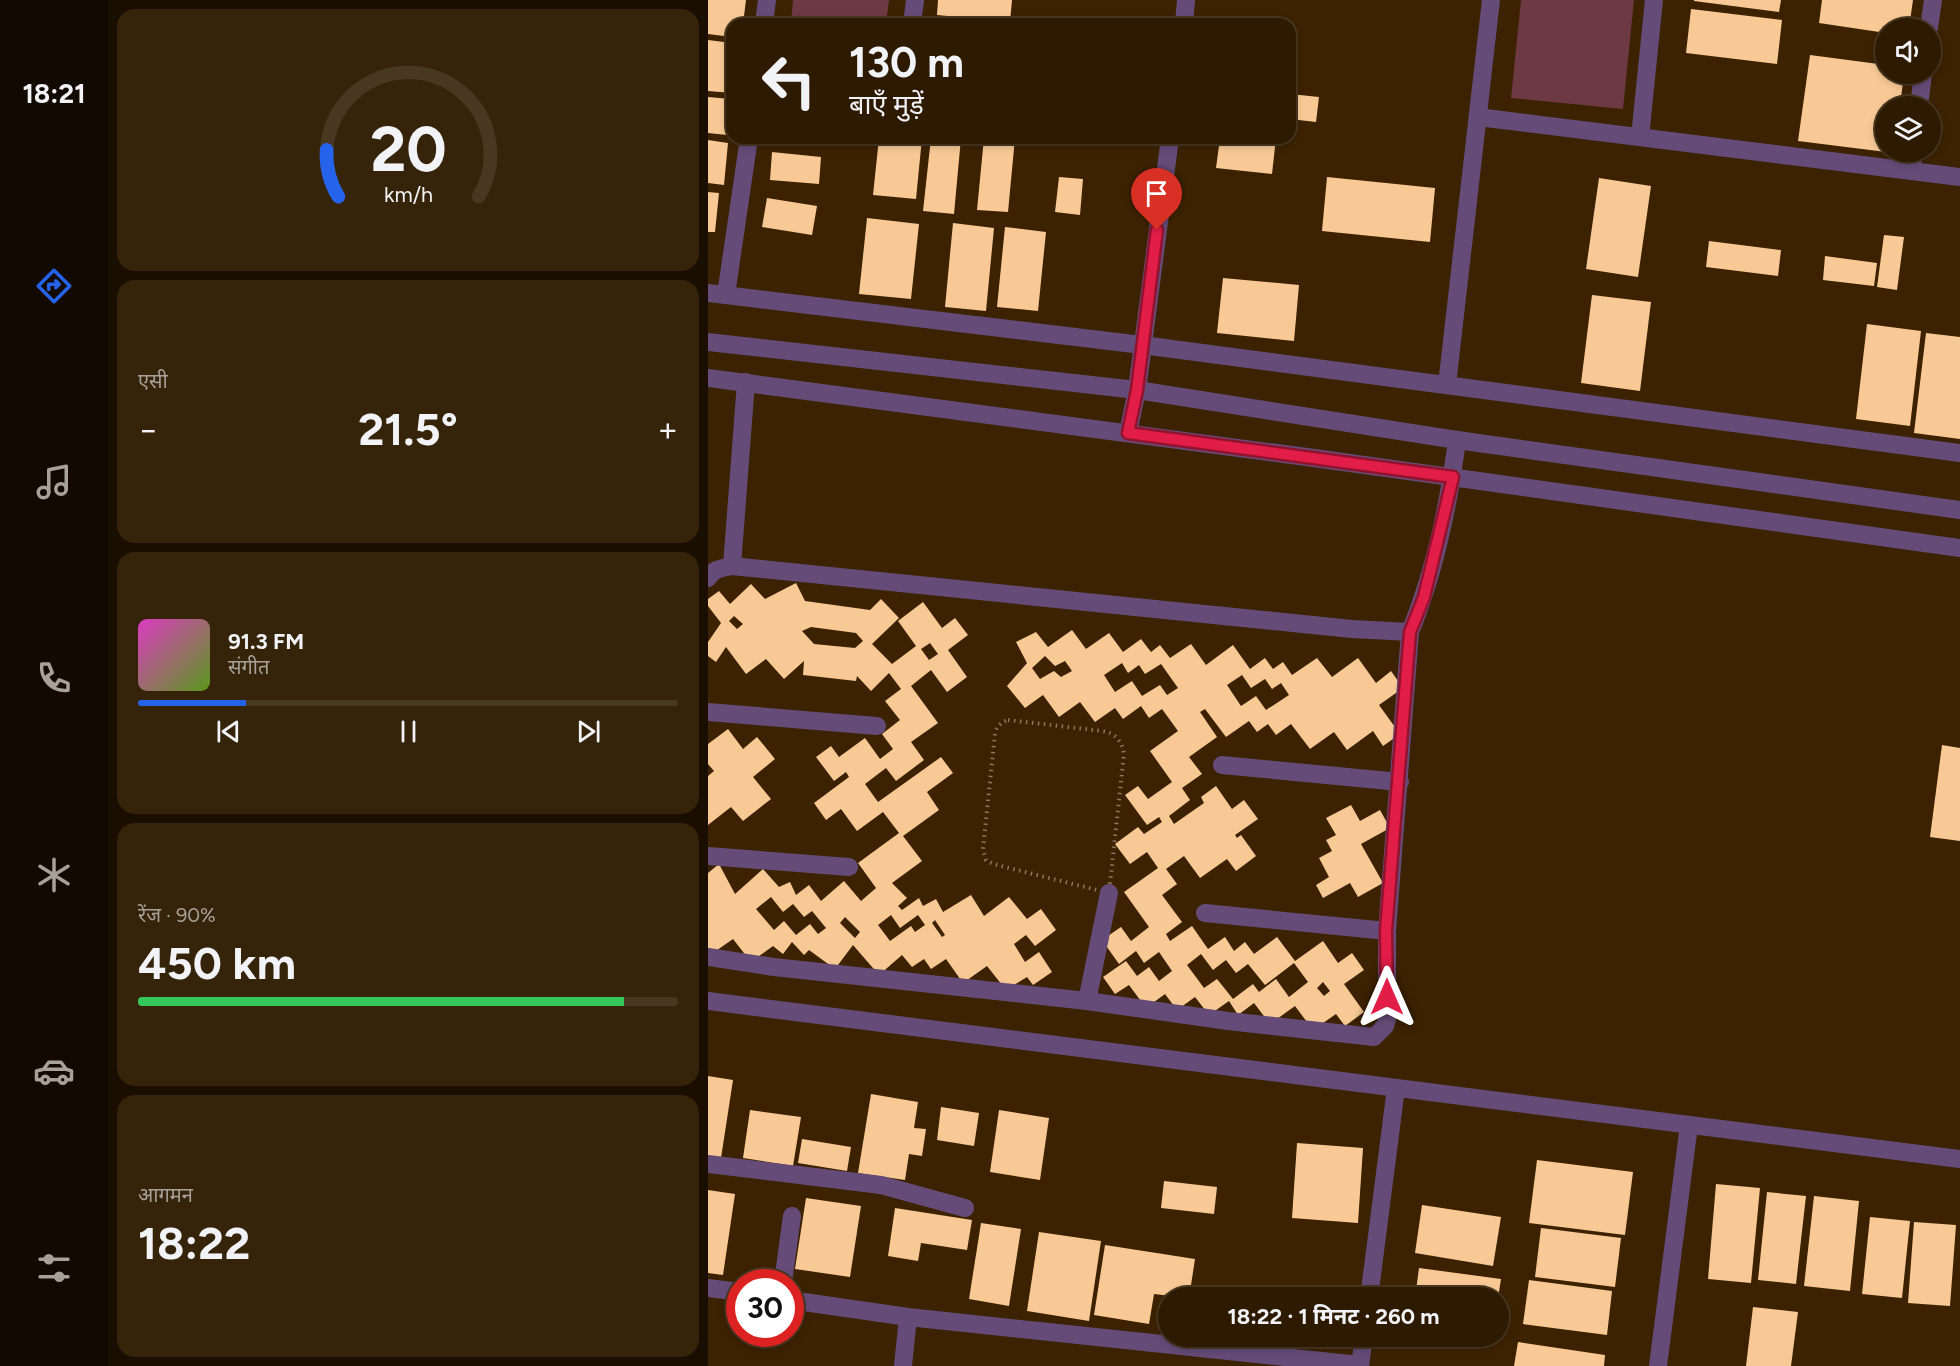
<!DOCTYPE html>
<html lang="hi">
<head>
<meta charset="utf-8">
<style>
	:root { --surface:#2d1a00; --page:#35230a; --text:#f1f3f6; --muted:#a7a199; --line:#483822; --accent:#2563eb }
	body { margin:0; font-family:Figtree,"Noto Sans Devanagari",sans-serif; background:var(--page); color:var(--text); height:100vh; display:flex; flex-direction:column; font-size:22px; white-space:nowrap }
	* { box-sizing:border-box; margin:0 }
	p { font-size:20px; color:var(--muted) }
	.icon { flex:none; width:33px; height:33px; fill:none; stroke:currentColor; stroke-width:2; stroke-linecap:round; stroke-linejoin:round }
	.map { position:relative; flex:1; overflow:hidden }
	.side { display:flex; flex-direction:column; gap:9px; padding:9px; background:#190e00; width:600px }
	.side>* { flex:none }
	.guide { position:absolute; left:18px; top:18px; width:570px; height:126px; border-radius:18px; box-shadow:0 3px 9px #0003,0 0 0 2px var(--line); background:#2d1a00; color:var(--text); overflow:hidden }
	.fabs { position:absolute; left:1167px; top:18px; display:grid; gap:12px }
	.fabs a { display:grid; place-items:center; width:66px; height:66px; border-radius:50%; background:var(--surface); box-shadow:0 3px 9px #0003,0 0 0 2px var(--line); font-size:30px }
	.speed { position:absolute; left:18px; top:1269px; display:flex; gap:12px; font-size:30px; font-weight:700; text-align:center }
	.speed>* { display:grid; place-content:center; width:78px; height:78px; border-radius:50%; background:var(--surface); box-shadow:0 3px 9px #0003,0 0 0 2px var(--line); line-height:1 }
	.speed .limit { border:9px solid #d22; background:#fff; color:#111 }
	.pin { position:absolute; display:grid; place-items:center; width:51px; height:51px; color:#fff; margin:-62px -26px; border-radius:50% 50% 50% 0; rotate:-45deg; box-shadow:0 0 6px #0007 }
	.pin .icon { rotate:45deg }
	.me { position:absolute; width:66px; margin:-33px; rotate:0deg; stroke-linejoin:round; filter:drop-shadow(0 0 4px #0008) }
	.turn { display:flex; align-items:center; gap:21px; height:126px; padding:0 24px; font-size:27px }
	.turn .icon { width:78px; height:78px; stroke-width:2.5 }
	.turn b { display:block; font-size:42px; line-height:51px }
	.big { font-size:45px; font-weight:700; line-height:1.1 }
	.side .tile { flex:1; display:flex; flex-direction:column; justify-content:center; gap:9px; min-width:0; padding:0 21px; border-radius:18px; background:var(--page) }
	.side .dial { align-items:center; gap:0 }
	.dial svg { height:156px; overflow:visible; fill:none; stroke:var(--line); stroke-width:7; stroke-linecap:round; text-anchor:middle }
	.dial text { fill:var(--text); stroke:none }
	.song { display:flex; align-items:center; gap:18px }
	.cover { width:72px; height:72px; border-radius:9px; background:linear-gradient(135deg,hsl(310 70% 55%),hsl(90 70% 35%)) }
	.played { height:6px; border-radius:3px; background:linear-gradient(90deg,var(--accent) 20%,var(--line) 20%) }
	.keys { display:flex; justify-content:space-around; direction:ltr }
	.heat { display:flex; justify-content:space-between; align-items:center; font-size:33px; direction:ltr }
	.charge { height:9px; border-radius:4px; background:linear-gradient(90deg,#34c759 90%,var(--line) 0) }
	.trip { position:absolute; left:450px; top:1287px; width:351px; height:60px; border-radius:30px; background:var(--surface); box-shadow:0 3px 9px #0003,0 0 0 2px var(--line); font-weight:700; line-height:60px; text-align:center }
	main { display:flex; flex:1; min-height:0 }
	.tabs { display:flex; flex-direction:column; width:108px; justify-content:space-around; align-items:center; background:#120a00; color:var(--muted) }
	.tabs .icon { width:42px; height:42px }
	.tabs .active { color:var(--accent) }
	.tabs b { font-size:27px; color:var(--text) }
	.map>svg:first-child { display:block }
	.green { fill:#6d3943 }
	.building { fill:#f8c995; fill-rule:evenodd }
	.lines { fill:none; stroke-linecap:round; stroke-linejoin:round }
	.path { stroke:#8d775c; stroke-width:4; stroke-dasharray:1.5 4.5; stroke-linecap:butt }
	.minor { stroke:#654c78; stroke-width:18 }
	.route-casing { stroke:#92132f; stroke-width:15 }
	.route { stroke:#e11d48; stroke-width:10 }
</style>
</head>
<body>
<main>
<nav class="tabs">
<b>18:21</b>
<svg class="icon active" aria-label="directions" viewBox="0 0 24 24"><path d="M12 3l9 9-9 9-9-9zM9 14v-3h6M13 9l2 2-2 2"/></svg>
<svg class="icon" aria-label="music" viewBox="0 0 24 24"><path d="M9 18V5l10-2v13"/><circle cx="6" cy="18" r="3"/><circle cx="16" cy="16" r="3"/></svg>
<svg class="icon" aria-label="phone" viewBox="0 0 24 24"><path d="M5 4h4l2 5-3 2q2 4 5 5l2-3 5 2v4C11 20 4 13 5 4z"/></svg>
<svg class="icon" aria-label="climate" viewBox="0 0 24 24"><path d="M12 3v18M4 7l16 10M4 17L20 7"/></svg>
<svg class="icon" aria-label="car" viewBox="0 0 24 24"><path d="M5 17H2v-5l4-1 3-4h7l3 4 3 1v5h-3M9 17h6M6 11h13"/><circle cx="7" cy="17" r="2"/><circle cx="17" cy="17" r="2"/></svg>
<svg class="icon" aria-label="filters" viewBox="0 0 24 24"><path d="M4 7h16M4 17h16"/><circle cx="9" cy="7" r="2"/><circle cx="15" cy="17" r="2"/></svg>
</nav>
<section class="side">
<div class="tile dial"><svg viewBox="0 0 100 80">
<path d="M14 69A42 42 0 1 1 86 69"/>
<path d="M14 69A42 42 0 0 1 8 45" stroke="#2563eb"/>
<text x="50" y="56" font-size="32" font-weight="700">20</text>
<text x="50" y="72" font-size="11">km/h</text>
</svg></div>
<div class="tile"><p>एसी</p>
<div class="heat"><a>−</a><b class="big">21.5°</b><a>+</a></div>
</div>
<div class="tile">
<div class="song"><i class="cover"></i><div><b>91.3 FM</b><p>संगीत</p></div></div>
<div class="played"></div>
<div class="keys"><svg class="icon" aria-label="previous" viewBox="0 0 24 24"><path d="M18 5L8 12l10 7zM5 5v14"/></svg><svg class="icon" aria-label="pause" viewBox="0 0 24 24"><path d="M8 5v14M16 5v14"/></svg><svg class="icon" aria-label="next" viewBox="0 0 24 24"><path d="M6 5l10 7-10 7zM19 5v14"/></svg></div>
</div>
<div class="tile"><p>रेंज · 90%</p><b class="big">450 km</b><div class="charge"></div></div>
<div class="tile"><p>आगमन</p><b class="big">18:22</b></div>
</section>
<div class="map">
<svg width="1252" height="1366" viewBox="0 0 1252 1366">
	<rect width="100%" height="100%" fill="#3c2200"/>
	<g class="green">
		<polygon points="85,0 181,0 178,24 83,24"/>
		<polygon points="813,0 926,0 915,109 803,98"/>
	</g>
	<g class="building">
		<polygon points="0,0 38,0 35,24 24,24 24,37 0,34"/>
		<polygon points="230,0 304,0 302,22 229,15"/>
		<polygon points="986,0 1073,0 1071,12 986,1"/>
		<polygon points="1114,0 1205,0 1201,28 1178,28 1178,33 1111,23"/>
		<polygon points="983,9 1074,20 1069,64 978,53"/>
		<polygon points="0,40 24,43 24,93 0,91"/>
		<polygon points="1102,55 1178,65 1178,74 1196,74 1192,106 1178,106 1178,152 1090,141"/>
		<polygon points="582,94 611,97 608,122 582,119"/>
		<polygon points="0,97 23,99 19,135 0,133"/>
		<polygon points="171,138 214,138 208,199 165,195"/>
		<polygon points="223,138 253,138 246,214 215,211"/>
		<polygon points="276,138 307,138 300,212 269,210"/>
		<polygon points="512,138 568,138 564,174 508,168"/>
		<polygon points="0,140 20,143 16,185 0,183"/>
		<polygon points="64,152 113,157 111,184 62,180"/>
		<polygon points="351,177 375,179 372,215 347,212"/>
		<polygon points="619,177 727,188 722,242 614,231"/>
		<polygon points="891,178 943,186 930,277 878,269"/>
		<polygon points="0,192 11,193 7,232 0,232"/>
		<polygon points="59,198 109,206 104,235 54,227"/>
		<polygon points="159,218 211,224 203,299 151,294"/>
		<polygon points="245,223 286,228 278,311 237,307"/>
		<polygon points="297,227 338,232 330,311 289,307"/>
		<polygon points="1176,235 1196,237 1189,290 1169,287"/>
		<polygon points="1001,241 1073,250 1070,276 998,267"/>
		<polygon points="1117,256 1169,263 1166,286 1115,280"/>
		<polygon points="515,278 591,285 586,341 509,333"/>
		<polygon points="884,295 943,302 932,391 873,383"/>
		<polygon points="1159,324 1213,331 1202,426 1148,419"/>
		<polygon points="1218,333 1252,337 1252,439 1206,433"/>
		<path d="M88 583 97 601 162 610 173 599 191 618 164 644 184 664 208 646 190 621 215 602 234 628 247 618 260 635 240 650 259 677 239 692 223 670 203 686 230 723 203 742 216 760 188 781 178 768 157 784 170 802 233 757 245 773 219 792 231 810 195 836 214 861 184 883 199 898 190 906 194 910 211 898 215 906 228 899 235 912 263 895 276 916 301 897 319 919 333 909 348 930 327 946 318 935 306 944 317 962 331 952 344 972 325 985 319 977 298 990 279 966 255 983 238 959 223 969 216 959 204 967 194 955 171 975 145 945 127 969 101 950 96 955 84 942 75 954 65 946 43 962 25 939 2 955 0 952V873L11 864 27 894 55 869 71 887 82 882 88 895 101 885 113 901 136 881 153 901 168 888 150 863 191 833 175 812 149 831 133 809 118 820 106 803 141 777 138 772 126 781 108 757 123 746 131 757 157 738 172 759 185 749 174 734 192 720 177 701 193 689 181 673 163 691 149 676 148 681 95 675 96 661 76 679 58 659 38 674 18 647 8 662 0 656V642L13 623 0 606V599L11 591 22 604 43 584 57 599ZM26 616 35 624 29 629 21 621ZM103 627 148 633 155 641 147 648 106 644 94 631ZM222 643 230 654 221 660 213 649ZM63 897 75 912 85 904 96 917 104 911 118 928 110 934 102 924 88 935 76 921 66 930 48 909ZM183 915 192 928 210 915 217 925 207 932 203 926 182 941 170 925ZM137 917 152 932 147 938 132 923ZM227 920 237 935 234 937 224 923Z"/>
		<path d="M364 630 378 649 401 633 415 652 433 639 443 652 452 645 462 658 483 644 498 665 525 645 542 669 557 658 565 669 575 662 584 675 609 658 624 677 650 658 668 683 683 671 695 688 671 705 692 734 675 746 665 731 639 750 626 732 602 749 583 724 568 735 560 724 549 732 541 721 518 737 497 709 492 712 509 737 481 757 494 774 474 788 482 800 461 816 466 824 496 803 493 797 508 786 524 809 536 800 550 819 527 835 529 838 533 835 548 856 528 871 519 859 492 878 476 856 458 869 469 884 454 895 474 922 458 934 462 941 484 926 500 949 517 937 526 951 537 942 546 954 569 937 587 961 615 941 630 963 644 953 656 970 636 984 656 1012 637 1026 628 1014 605 1030 587 1006 562 1024 546 1003 530 1015 521 1001 501 1015 487 997 469 1010 457 994 438 1008 421 985 407 994 395 977 418 961 429 976 441 967 451 981 464 971 451 952 436 963 428 951 411 964 394 940 413 927 423 941 441 927 416 892 450 868 439 852 422 864 407 844 430 827 436 834 454 822 451 817 439 825 417 795 430 786 440 799 464 782 442 751 470 731 454 709 441 718 433 706 415 719 407 708 387 722 372 702 351 717 335 695 317 708 299 686 319 663 308 642 328 632 340 647ZM337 656 347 666 357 661 364 671 353 677 346 671 332 679 324 668ZM414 663 420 673 431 665 437 674 453 664 470 688 459 695 452 685 434 696 424 681 407 692 396 675ZM534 675 543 688 557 679 564 689 573 683 581 695 558 710 548 696 533 706 519 685ZM493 954 505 970 518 960 528 973 540 964 557 985 586 963 600 982 581 997 568 979 551 992 545 984 525 999 509 979 496 988 479 965ZM615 982 622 991 616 996 609 988Z"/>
		<polygon points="20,729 35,749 49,737 67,759 45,777 63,799 35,821 23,807 0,825 0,776 6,771 0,764 0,744"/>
		<polygon points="1234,745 1252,748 1252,841 1222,837"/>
		<polygon points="643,805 652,821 672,810 682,828 653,844 675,883 650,897 642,883 615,898 608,885 621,877 611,858 624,851 618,840 628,835 618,818"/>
		<polygon points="0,1076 25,1080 13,1158 0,1156"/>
		<polygon points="163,1094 210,1102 206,1128 218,1129 214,1156 201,1154 197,1180 150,1173"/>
		<polygon points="233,1107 271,1113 266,1146 229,1140"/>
		<polygon points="42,1110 93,1117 85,1166 35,1158"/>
		<polygon points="291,1110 341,1118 332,1180 282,1172"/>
		<polygon points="94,1139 143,1147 139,1171 90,1163"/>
		<polygon points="589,1143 655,1148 650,1223 584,1218"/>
		<polygon points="829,1160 925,1172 917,1235 821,1223"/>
		<polygon points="456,1181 509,1187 506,1214 453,1208"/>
		<polygon points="1008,1184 1052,1188 1043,1283 1000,1279"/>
		<polygon points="0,1190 27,1194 15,1275 0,1273"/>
		<polygon points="1059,1192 1098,1196 1088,1284 1050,1280"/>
		<polygon points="1106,1196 1151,1201 1142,1291 1096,1286"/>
		<polygon points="98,1198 153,1206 142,1277 87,1269"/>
		<polygon points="714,1205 793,1217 785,1266 707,1253"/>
		<polygon points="187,1208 264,1220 259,1250 213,1243 210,1261 180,1256"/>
		<polygon points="1162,1217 1202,1221 1194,1298 1154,1294"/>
		<polygon points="1206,1222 1248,1225 1242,1306 1200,1303"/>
		<polygon points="273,1223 313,1229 301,1306 261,1299"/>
		<polygon points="833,1228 913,1238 907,1287 827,1277"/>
		<polygon points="331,1232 393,1241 381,1321 319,1311"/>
		<polygon points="397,1245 487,1259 481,1298 446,1294 441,1324 386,1315"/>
		<polygon points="711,1268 793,1279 790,1298 707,1298"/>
		<polygon points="821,1280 904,1291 899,1335 815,1324"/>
		<polygon points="1045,1307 1090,1312 1083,1366 1038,1366"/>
		<polygon points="764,1336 785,1336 784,1341"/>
		<polygon points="810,1342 897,1355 896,1366 806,1366"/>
	</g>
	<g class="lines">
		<path class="path" d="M300 720 394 731C407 733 414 741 416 754L401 893 285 864 278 860 275 849 287 734C289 726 292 723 300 720Z"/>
		<g class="minor">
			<polyline points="56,24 59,0"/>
			<polyline points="204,24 207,0"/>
			<polyline points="476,24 478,0"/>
			<polyline points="1221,28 1225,0"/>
			<polyline points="1211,106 1215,74"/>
			<polyline points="770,117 1252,177"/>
			<polyline points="932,137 946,0"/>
			<polyline points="1203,171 1206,152"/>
			<polyline points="0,293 434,345 1252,453"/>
			<polyline points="18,295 41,138"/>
			<polyline points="0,342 429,390 749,440 1252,510"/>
			<polyline points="0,378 606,458 1252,548"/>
			<polyline points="739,385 783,0"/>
			<polyline points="420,433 429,390 462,138"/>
			<polyline points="24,566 38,382"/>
			<path d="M0 578C5 569 14 568 24 566L644 629 702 632"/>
			<polyline points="0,712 169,726"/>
			<polyline points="514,765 692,782"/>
			<polyline points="0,856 141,867"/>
			<polyline points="497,913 679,931"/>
			<path d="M0 957 66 967 379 1001 520 1021 666 1037 677 1026 679 1019V931L702 632C726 573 741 503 749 440"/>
			<polyline points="0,1001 1252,1159"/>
			<polyline points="379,1001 401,893"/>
			<polyline points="0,1164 173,1185 257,1208"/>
			<polyline points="75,1282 84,1216"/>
			<polyline points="0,1288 32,1292"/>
			<polyline points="661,1298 688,1088"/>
			<polyline points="82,1300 200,1317 652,1365"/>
			<polyline points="195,1366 200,1317"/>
			<polyline points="652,1366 656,1336"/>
			<polyline points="950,1366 981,1125"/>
		</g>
	</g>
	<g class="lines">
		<g class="route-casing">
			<polyline id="route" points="449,230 429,390 420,433 745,477 716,597 702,632 678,931 679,997"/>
		</g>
		<use href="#route" class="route"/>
	</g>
</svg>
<div class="fabs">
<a><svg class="icon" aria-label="sound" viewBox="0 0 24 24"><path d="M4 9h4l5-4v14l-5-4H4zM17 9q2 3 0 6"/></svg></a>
<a><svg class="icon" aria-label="layers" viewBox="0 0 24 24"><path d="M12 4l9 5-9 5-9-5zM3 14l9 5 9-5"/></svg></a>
</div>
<div class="speed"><div class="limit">30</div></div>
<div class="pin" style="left:449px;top:230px;background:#d93025"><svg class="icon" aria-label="arrive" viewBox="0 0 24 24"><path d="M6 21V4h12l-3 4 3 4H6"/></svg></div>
<svg class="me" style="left:679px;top:997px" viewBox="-20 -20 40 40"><path d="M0-17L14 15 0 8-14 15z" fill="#e11d48" stroke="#fff" stroke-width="4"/></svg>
<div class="trip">18:22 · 1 मिनट · 260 m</div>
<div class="guide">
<div class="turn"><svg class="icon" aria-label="left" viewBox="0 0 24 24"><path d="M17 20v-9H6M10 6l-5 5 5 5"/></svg><div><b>130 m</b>बाएँ मुड़ें</div></div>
</div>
</div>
</main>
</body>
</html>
